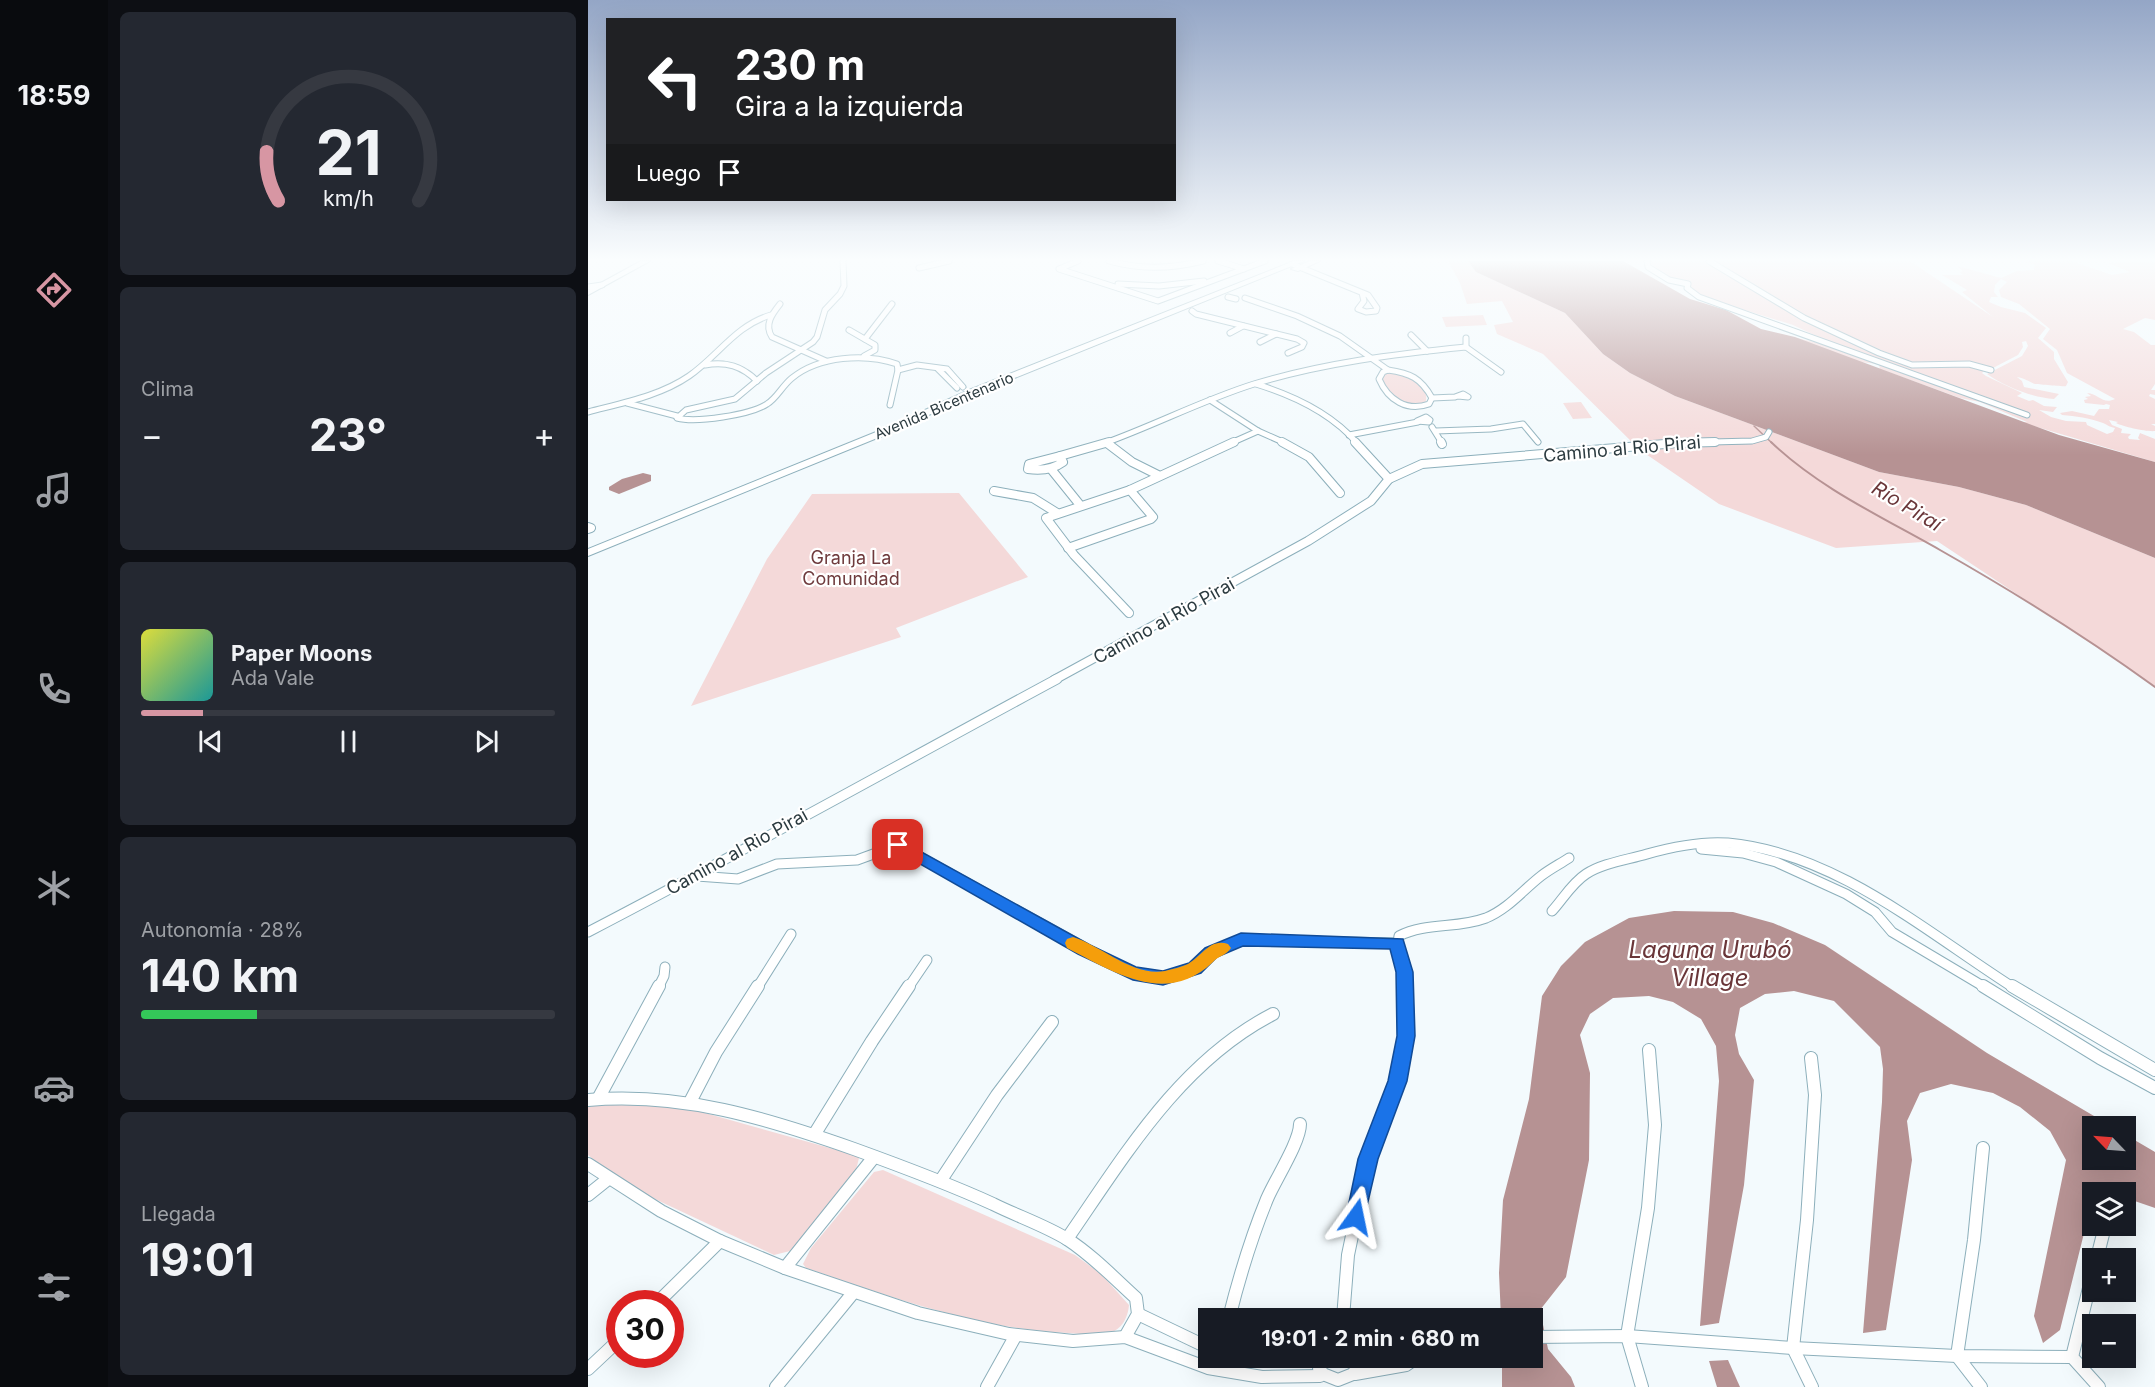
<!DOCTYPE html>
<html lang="es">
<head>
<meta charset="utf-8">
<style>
	:root { --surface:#171b24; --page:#242831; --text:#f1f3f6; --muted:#9ea1a6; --line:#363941; --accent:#d796a3 }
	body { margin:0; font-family:Inter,sans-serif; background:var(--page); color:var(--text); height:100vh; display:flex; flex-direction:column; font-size:22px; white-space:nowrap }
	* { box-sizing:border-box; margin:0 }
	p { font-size:20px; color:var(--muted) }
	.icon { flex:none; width:33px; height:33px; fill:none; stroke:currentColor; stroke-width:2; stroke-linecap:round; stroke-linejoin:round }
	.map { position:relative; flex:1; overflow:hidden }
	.drawer { display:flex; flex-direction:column; gap:12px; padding:12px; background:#0d0f14; width:480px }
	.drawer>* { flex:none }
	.banner { position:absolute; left:18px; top:18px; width:570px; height:183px; border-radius:0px; box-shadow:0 6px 24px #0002; background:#202124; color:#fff; overflow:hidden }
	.needle { width:39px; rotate:295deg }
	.controls { position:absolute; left:1494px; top:1116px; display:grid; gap:12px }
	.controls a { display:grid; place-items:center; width:54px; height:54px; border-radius:0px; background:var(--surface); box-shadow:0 6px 24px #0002; font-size:30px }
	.speed { position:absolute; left:18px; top:1290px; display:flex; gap:12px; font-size:30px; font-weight:700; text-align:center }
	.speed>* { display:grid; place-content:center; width:78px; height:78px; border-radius:50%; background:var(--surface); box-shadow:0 6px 24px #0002; line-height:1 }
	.speed .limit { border:9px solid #d22; background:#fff; color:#111 }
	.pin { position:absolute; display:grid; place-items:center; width:51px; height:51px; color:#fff; margin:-26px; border-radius:12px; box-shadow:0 3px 9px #0006 }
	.me { position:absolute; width:66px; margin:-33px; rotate:12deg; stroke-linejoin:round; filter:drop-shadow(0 0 4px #0008) }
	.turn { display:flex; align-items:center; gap:21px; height:126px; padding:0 30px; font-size:27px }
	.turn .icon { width:78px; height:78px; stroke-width:2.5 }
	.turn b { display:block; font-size:42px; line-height:51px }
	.then { display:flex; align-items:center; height:57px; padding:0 30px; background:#0003; gap:12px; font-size:22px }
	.big { font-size:45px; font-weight:700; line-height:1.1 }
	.drawer .tile { flex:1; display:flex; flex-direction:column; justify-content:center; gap:9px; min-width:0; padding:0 21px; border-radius:9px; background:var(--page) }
	.drawer .dial { align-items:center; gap:0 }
	.dial svg { height:156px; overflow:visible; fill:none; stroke:var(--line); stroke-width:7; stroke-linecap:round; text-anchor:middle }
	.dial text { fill:var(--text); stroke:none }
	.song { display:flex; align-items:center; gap:18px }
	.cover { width:72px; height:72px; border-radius:9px; background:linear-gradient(135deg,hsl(60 70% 55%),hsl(180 70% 35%)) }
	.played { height:6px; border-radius:3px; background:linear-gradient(90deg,var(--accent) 15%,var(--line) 15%) }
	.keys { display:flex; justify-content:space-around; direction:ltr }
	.heat { display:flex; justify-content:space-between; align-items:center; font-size:33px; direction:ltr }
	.charge { height:9px; border-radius:4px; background:linear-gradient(90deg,#34c759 28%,var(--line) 0) }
	.trip { position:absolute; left:610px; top:1308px; width:345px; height:60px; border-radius:0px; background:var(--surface); box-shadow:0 6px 24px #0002; font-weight:700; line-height:60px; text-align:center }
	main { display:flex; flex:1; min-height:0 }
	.dock { display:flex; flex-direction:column; width:108px; justify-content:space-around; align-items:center; background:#090b0e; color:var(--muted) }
	.dock .icon { width:42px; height:42px }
	.dock .on { color:var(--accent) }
	.dock b { font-size:27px; color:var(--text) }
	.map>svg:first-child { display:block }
	.green { fill:#f4d9d9; fill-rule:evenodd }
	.water { fill:#b69293 }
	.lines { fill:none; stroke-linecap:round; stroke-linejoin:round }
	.stream-far1 { stroke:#b69293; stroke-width:1.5 }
	.stream { stroke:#b69293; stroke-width:2 }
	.street-far3-casing { stroke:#8cafbb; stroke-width:7 }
	.street-far2-casing { stroke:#8cafbb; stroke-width:10 }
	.street-far1-casing { stroke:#8cafbb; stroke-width:11 }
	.street-casing { stroke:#8cafbb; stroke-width:14 }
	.secondary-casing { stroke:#8cafbb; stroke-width:2 }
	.street-far3 { stroke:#fff; stroke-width:5 }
	.street-far2 { stroke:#fff; stroke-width:8 }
	.street-far1 { stroke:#fff; stroke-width:9 }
	.street { stroke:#fff; stroke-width:12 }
	.secondary { fill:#fff; fill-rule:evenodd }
	.route { fill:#1a73e8; stroke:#114b97; stroke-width:1.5 }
	.slow { fill:#f59e0b }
	.labels { text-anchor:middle; stroke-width:4.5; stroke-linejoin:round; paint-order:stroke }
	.far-street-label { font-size:15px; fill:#2c3b40; stroke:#fff }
	.street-label { font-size:18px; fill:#2c3b40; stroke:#fff }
	.park-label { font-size:18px; fill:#6f3b3d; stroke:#fff }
	.water-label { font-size:20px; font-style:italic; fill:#6a3639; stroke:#fff }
	.near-water-label { font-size:24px; font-style:italic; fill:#6a3639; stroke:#fff }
</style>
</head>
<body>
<main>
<nav class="dock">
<b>18:59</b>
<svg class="icon on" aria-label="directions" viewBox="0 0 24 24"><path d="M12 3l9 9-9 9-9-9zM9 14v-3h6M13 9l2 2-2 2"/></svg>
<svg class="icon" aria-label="music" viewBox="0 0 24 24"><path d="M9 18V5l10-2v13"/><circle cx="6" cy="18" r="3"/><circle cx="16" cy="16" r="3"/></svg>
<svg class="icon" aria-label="phone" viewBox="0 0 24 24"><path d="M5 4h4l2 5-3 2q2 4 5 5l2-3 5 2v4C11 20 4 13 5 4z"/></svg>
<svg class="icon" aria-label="climate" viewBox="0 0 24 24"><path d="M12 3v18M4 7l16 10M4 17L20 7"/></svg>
<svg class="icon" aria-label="car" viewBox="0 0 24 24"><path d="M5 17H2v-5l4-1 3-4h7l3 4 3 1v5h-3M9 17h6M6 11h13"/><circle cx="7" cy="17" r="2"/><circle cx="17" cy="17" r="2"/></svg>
<svg class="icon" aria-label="filters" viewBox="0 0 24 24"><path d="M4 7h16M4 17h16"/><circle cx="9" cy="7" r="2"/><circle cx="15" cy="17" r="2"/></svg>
</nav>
<section class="drawer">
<div class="tile dial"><svg viewBox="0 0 100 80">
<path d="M14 69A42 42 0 1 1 86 69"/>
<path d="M14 69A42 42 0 0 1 8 44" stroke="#d796a3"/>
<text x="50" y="56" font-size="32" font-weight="700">21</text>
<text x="50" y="72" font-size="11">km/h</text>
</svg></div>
<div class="tile"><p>Clima</p>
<div class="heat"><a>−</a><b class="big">23°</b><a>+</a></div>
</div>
<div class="tile">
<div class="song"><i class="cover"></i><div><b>Paper Moons</b><p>Ada Vale</p></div></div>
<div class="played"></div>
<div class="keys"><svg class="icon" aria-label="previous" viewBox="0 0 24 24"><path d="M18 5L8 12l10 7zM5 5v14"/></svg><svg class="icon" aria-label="pause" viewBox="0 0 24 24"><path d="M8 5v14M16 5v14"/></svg><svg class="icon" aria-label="next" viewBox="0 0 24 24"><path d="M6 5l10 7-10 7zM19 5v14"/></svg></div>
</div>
<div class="tile"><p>Autonomía · 28%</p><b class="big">140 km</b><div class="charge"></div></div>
<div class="tile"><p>Llegada</p><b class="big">19:01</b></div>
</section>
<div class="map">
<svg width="1567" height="1387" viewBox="0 0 1567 1387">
	<rect width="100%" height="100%" fill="#f3fafd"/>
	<g class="green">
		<polygon points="860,261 880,261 888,272 977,313 1015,354 1042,373 1087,396 1291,472 1371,487 1438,505 1567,558 1567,686 1349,541 1248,548 1131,504 1052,450 955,354 909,334 906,325 925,322 914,301 879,304 872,283"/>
		<path d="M1061 261H1119L1169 293 1208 314 1317 362 1227 322 1122 261H1322L1405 317 1374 292 1379 290 1354 275H1375L1372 272 1375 271 1370 267H1373L1413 278 1429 271 1446 270 1447 265 1437 261H1483L1524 275 1542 272 1520 263 1567 261V320L1557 318 1535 329 1546 332 1563 345H1567V384L1563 390H1567V395L1562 394 1561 396 1567 399V424H1563L1567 426V431C1559 432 1536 427 1528 423L1530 422 1521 420 1524 425 1534 429 1533 433 1543 434 1540 437 1541 439 1552 440 1550 438 1552 433 1567 439V462L1432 422H1439L1392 402 1372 398 1292 369 1291 365 1353 385 1392 401H1397L1239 341 1205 325 1112 296 1101 288 1102 284 1082 280 1061 267ZM1413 279 1419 282 1411 290 1413 297 1431 304 1462 329 1455 339 1469 350 1479 373 1527 399C1515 405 1511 394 1499 393L1503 396 1497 397 1500 399 1496 400 1497 403 1516 405 1518 404 1522 405 1521 409H1511L1506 416 1484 411 1472 413 1474 415C1488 416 1501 418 1515 423 1520 425 1521 427 1527 428L1525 432 1519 434 1499 425 1498 422 1478 421 1463 417 1451 410 1465 412 1469 407 1456 406 1445 400 1441 401 1429 396 1434 393 1398 376 1394 373 1396 371 1383 364 1403 369 1430 355 1435 347 1434 342 1438 341 1440 346 1434 356 1399 374C1418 387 1443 397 1466 399L1471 394 1436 387 1434 381 1429 377C1437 378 1441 382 1447 384 1450 384 1476 387 1478 386L1480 382 1466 359V352L1450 338 1458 328 1437 313 1413 307 1401 302 1403 297H1410L1406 292 1407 285Z"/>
		<polygon points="895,315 899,325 858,327 854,317"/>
		<polygon points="1208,338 1245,346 1291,364 1271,362"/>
		<path d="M798 372C804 373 812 373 818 375 830 378 844 394 836 405 817 404 799 398 794 377Z"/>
		<polygon points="993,402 1004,418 985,419 975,403"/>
		<polygon points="371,493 440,577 308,628 313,637 103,706 179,559 224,494"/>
		<polygon points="8,1103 72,1105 110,1111 267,1155 271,1158 267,1174 202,1251 186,1255 69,1200 23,1174 0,1155 0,1105"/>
		<path d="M295 1170 487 1255 513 1274 541 1305C540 1317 534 1330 521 1333 509 1336 493 1334 480 1333 390 1329 303 1297 218 1268L215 1264 223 1248 286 1172Z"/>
	</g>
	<g class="water">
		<polygon points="880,261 1035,261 1102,299 1138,310 1173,329 1207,337 1471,435 1567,462 1567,558 1438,505 1371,487 1291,472 1087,396 1042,373 1015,354 977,313 888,272"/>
		<polygon points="55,473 63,475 63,481 31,494 21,490 21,487 34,479"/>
		<polygon points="1086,911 1145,912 1185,923 1237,945 1399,1053 1523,1126 1504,1126 1504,1160 1538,1160 1538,1135 1567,1152 1567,1208 1538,1198 1538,1192 1504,1192 1504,1201 1472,1330 1455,1343 1446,1316 1478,1160 1462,1131 1432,1107 1405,1093 1363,1084 1332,1093 1319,1121 1324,1160 1298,1330 1275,1333 1294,1102 1295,1069 1292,1047 1246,1001 1206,991 1177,994 1152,1008 1147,1035 1151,1054 1166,1080 1156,1185 1131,1323 1112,1326 1131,1081 1128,1046 1113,1019 1085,1002 1061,996 1025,998 1002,1014 992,1035 1002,1073 1001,1160 978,1277 952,1310 960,1349 983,1377 987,1387 914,1387 914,1358 945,1358 945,1318 913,1318 911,1273 915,1200 941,1099 954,996 973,966 997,942 1041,918"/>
		<polygon points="1140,1360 1152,1387 1129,1387 1121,1361"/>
	</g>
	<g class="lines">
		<polyline class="stream-far1" points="1166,426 1184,443"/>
		<path class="stream" d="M1183 442C1231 488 1294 517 1352 550 1426 592 1498 637 1567 687"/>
		<g class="street-far3-casing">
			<g id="street-far3">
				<path d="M255 261 256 286 252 294 237 310 229 337 225 342 178 373 147 399 98 410 89 418C108 423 162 415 179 404 189 398 194 386 204 378 231 356 277 353 309 364L310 370 302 405"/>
				<polyline points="490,261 471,269 570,301 677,261"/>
				<path d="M521 261C553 270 583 269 615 261"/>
				<polyline points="630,261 656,269"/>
				<polyline points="1059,261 1060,267 1081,280 1100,284 1099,288 1111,297 1439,415"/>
				<polyline points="1121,261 1216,318 1291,353 1324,365 1381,364 1403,370"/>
				<polyline points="704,264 780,295 789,308 788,311 778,312 770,309 776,301 774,293"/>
				<polyline points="331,268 361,261"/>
				<polyline points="530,284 571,286 616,281"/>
				<polyline points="0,287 14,285"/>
				<polyline points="640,297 648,299"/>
				<polyline points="657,298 709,316 752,336 800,370"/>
				<path d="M192 304C184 314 176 325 184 337L238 361"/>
				<polyline points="604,311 608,314 709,339 716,343 714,347 700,353"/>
				<polyline points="261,330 287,345 287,350 276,356"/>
				<polyline points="642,333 655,326"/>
				<polyline points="823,335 839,351"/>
				<polyline points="878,338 878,347"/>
				<polyline points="277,339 304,304"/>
				<polyline points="672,342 688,334"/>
				<path d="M117 365C138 361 154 366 169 381"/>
				<polyline points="350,369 369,388"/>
				<polyline points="310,370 329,365 359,369 375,387"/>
				<path d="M800 370C822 373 833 378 844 398L841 404C819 412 800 400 791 379L795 372Z"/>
				<path d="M668 384C704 395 744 414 769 443"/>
				<polyline points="844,398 867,397 875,394 880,397 870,396"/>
				<polyline points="622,400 670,431 697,443"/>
				<polyline points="39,403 89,416"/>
				<path d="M0 412C34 403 72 396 101 376 130 356 148 325 183 315"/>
				<polygon points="838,417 842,420 841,422 829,421"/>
				<polyline points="844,427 854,443"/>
				<polyline points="848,431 903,429 935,424 950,442"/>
				<polyline points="761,435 830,422"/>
				<path d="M517 443C567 425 615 400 666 384 735 363 807 354 878 347L913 372"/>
				<polyline points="643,443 670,431"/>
				<polyline points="1084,443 1164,441 1178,437 1181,432"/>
			</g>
		</g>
		<g class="street-far2-casing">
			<g id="street-far2">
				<polyline points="694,442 721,457 752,493"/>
				<polyline points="767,442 801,479"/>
				<polyline points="853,442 854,444"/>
				<polyline points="519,443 544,462 570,475"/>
				<path d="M472 456 475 462C464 470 453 471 440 469L441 464Z"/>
				<polyline points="472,456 521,442"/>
				<polyline points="463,469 492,505"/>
				<polyline points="406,491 445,498 469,513"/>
				<polyline points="0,527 3,528 0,529"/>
				<polyline points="480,548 563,519 565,517 542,490"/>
				<polyline points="541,613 486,555 458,518 542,490 646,442"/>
				<polyline points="466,680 720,541 783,501 801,479 834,464 1089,443 1127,442"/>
			</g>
		</g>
		<g class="street-far1-casing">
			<g id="street-far1">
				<polyline points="1113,849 1155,853 1188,862 1258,894 1287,912 1304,932 1398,988"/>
				<polyline points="109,876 150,879 189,864 269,860 310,845 545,974 575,978 607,968 623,953 653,940 809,943"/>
				<path d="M964 911C975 899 984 883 998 874 1015 863 1039 860 1059 854 1084 847 1113 841 1140 843 1248 853 1338 932 1426 988"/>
				<path d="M0 932C158 850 313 763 469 679"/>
				<polyline points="70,988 76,976 77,967"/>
				<polyline points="169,988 203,934"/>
				<polyline points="320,988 339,960"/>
				<path d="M817 988C817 972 808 948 811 936 838 922 869 929 898 918 920 909 935 890 953 876 962 869 972 864 981 858"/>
			</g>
		</g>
		<g class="street-casing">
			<g id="street">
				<polyline points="1395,986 1512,1058 1567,1088"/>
				<polyline points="1424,986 1567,1070"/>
				<polyline points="1223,1058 1227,1095 1219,1220 1205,1348 1224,1387"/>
				<polyline points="10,1099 71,986"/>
				<path d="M0 1100C94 1092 178 1118 266 1149 313 1166 359 1183 405 1204 429 1216 456 1225 479 1239 504 1255 526 1278 548 1298L550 1314 537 1337"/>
				<polyline points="102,1102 128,1052 170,986"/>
				<polyline points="226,1135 284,1041 321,986"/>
				<polyline points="0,1164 73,1211 132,1241 197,1268 330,1313 421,1334 485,1341 537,1337 620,1368 674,1377 732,1376"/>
				<polyline points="353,1180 409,1095 464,1022"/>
				<polyline points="0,1195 20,1179"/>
				<path d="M479 1239C537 1155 592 1062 685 1014"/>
				<polyline points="1509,1258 1516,1230"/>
				<polyline points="197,1268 286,1157"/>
				<polyline points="1504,1276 1484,1357 1511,1387"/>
				<polyline points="68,1304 132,1241"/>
				<polyline points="550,1314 621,1348"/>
				<path d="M641 1318C651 1278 663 1238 679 1199 687 1180 712 1142 712 1124"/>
				<polyline points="755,1318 760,1255 780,1159 810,1081 818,1036 817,986"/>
				<polyline points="945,1337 1039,1336 1205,1348 1369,1356 1484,1357"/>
				<polyline points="655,1358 707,1361 728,1358"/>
				<polyline points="732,1358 731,1368 735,1374 750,1380 765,1374 769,1368 768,1358"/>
				<polyline points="0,1369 32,1339"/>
				<polyline points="767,1374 818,1365 828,1358"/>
				<polyline points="188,1387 265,1293"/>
				<polyline points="399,1387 428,1335"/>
				<polyline points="1054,1387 1039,1336 1060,1208 1067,1125 1061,1050"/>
				<polyline points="1393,1387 1369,1356 1386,1240 1395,1148"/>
			</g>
		</g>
		<g class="secondary-casing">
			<g id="secondary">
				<polygon points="53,261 62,261 0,295 0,290"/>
				<polygon points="706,261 716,261 387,394 299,434 0,556 0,549 293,430 381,390"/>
				<polygon points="722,261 732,261 710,271 703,269"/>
			</g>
		</g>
		<use href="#street-far3" class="street-far3"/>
		<use href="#street-far2" class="street-far2"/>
		<use href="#street-far1" class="street-far1"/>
		<use href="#street" class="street"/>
		<use href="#secondary" class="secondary"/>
	</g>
	<linearGradient id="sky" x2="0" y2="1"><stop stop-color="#94a6c6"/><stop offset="0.57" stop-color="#fafdfe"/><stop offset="1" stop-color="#fafdfe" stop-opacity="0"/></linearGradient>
	<rect width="1567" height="455" fill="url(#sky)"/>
	<polygon class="route" points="310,839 502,945 548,967 575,971 601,963 617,948 653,933 815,939 825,972 827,1036 819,1081 790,1159 775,1223 768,1226 761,1223 758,1217 770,1159 800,1081 809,1036 808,972 802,949 655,946 629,957 613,973 575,985 545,980 490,954 304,848 302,845 304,841"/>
	<path class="slow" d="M485 937C514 946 545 977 577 971 584 969 594 967 600 964 614 956 622 938 640 944L643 948C639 955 630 956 625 962 578 1007 526 972 479 948L477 943 479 939Z"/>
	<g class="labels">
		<g class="far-street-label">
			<text transform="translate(356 406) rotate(-23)" y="5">Avenida Bicentenario</text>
		</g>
		<g class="street-label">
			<text transform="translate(1034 449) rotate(-5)" y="6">Camino al Rio Pirai</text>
			<text transform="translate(576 621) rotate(-29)" y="6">Camino al Rio Pirai</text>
			<text transform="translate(149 852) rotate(-29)" y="6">Camino al Rio Pirai</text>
		</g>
		<g class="park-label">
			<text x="263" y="564">Granja La<tspan x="263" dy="21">Comunidad</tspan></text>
		</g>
		<g class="water-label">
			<text transform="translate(1319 506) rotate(31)" y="7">Río Piraí</text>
		</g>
		<g class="near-water-label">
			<text x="1122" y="958">Laguna Urubó<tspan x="1122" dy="28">Village</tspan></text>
		</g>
	</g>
</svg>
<div class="controls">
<a><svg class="needle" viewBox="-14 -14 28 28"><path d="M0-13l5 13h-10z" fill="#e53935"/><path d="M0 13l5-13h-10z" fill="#9ea1a6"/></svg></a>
<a><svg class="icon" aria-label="layers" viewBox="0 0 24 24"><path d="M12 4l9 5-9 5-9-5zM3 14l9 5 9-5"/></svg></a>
<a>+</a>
<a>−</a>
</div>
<div class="speed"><div class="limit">30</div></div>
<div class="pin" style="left:310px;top:845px;background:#d93025"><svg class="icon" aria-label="arrive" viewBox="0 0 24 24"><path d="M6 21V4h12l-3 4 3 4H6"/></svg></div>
<svg class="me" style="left:768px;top:1217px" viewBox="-20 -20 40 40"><path d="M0-17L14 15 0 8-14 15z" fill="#1a73e8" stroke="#fff" stroke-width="4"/></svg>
<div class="trip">19:01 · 2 min · 680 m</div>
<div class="banner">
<div class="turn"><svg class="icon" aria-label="left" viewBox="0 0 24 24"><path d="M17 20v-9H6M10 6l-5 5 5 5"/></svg><div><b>230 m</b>Gira a la izquierda</div></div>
<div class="then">Luego<svg class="icon" aria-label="arrive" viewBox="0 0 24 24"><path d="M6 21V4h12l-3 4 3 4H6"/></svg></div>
</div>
</div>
</main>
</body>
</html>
